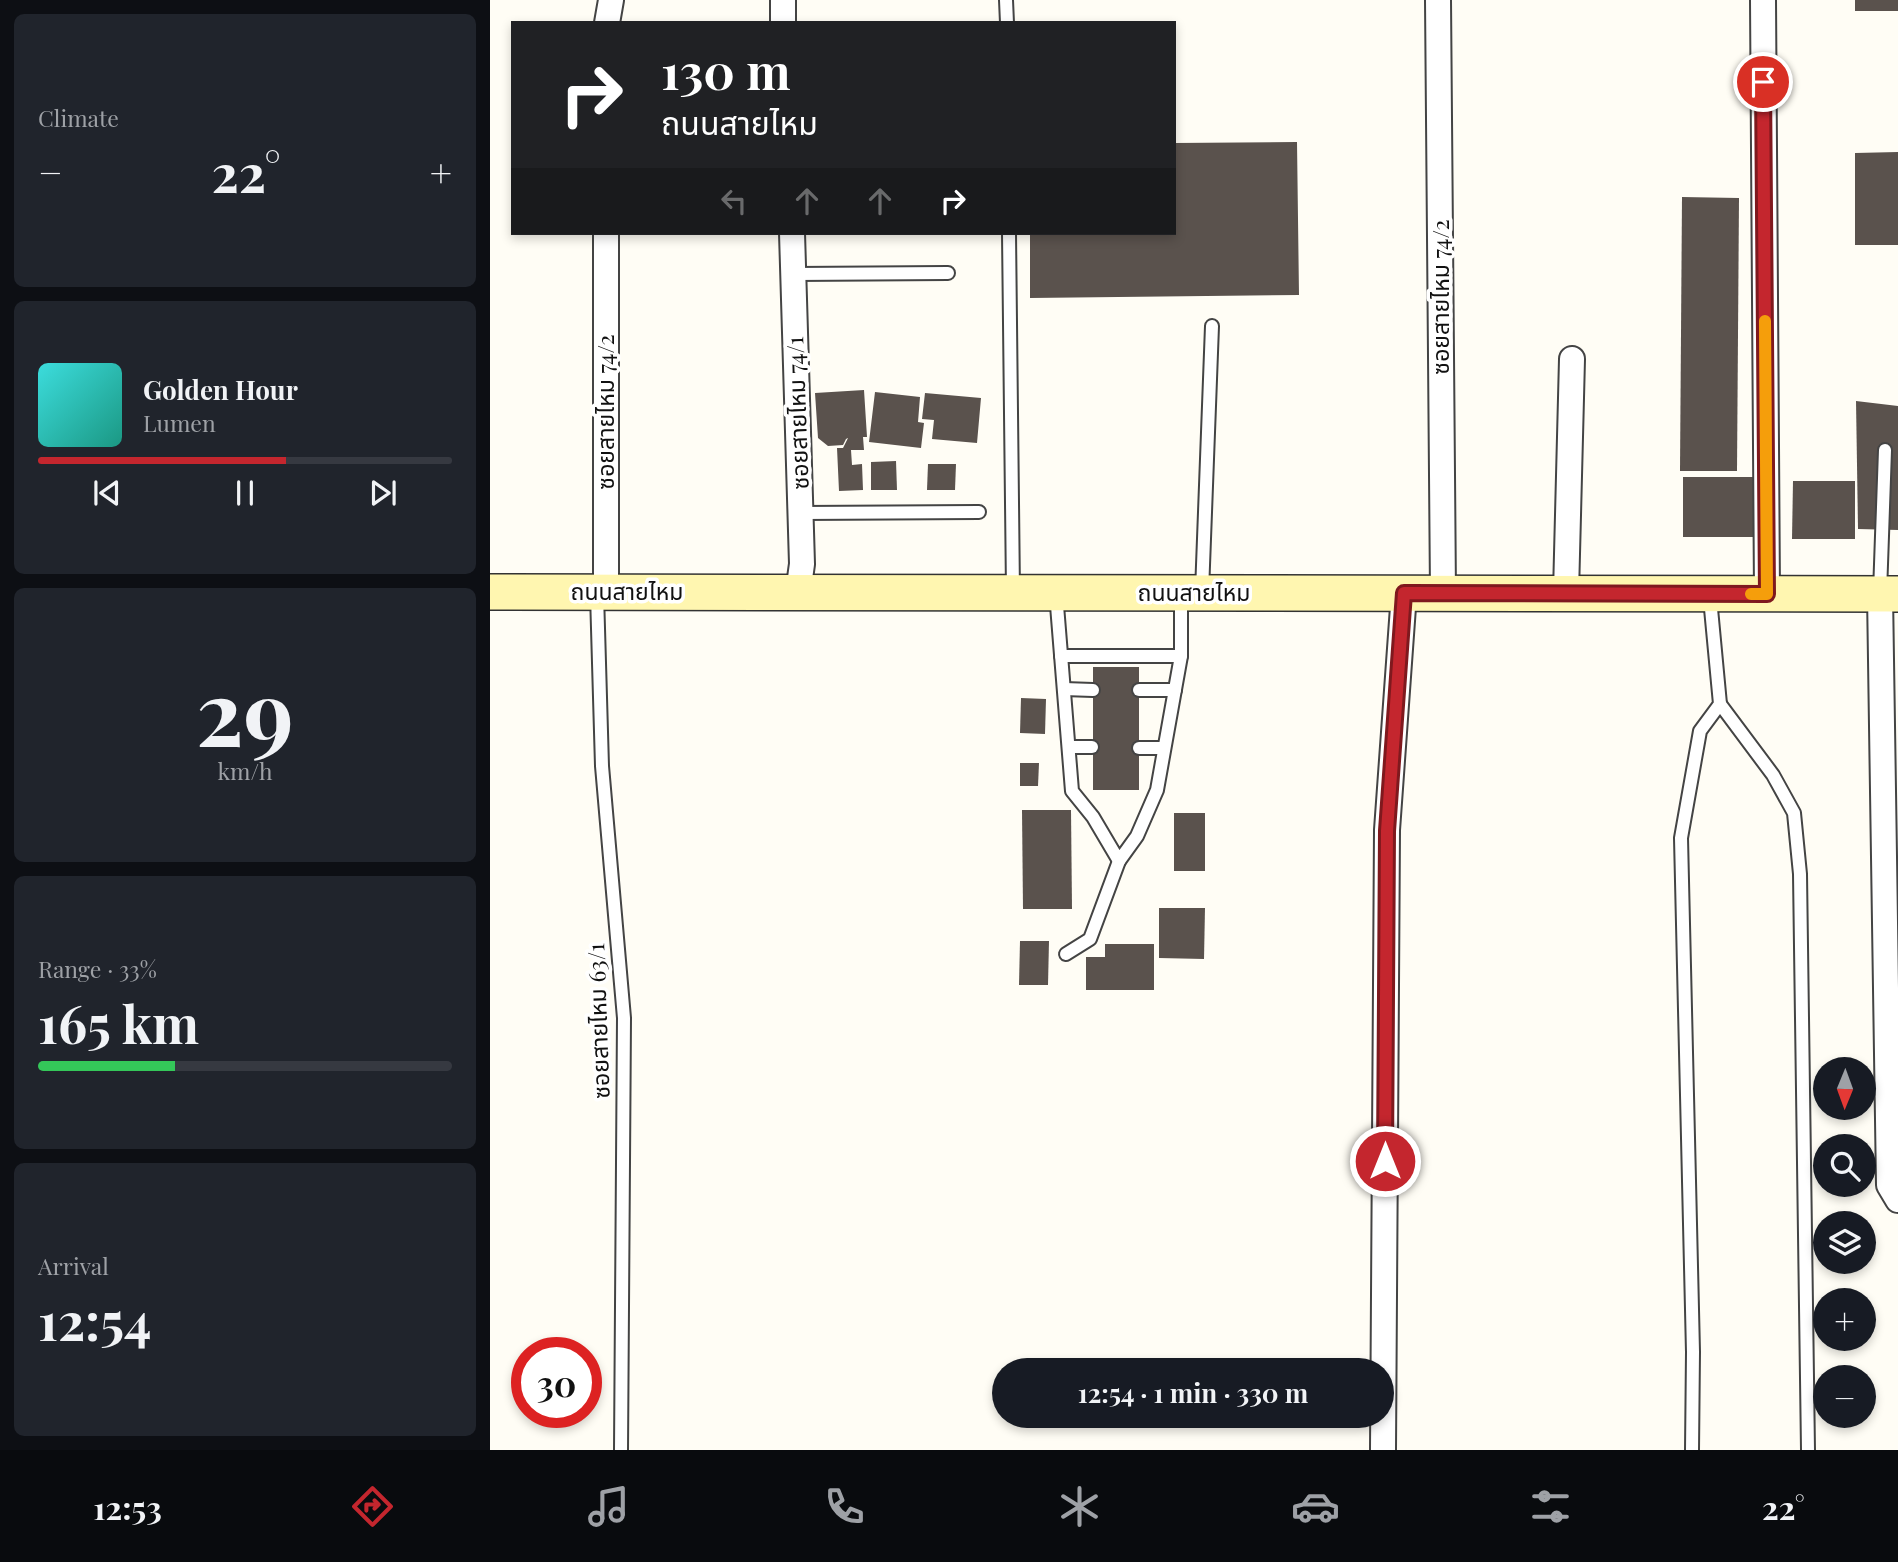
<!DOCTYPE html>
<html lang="en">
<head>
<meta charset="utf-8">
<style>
	:root { --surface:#171b24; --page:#20242c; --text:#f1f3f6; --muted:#9ea1a6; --line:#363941; --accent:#c4262e }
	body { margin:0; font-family:"Playfair Display","Noto Sans Thai",serif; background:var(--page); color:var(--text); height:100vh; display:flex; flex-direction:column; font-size:26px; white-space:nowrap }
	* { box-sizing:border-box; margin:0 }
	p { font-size:23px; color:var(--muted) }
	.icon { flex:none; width:38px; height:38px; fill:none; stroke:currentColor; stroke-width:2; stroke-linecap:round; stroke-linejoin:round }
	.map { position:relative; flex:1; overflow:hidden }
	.drawer { display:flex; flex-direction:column; gap:14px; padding:14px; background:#0d0f14; width:490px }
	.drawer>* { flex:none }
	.guide { position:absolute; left:21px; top:21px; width:665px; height:214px; border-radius:0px; box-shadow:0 4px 10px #0003; background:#202124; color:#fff; overflow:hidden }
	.needle { width:46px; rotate:181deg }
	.controls { position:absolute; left:1323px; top:1057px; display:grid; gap:14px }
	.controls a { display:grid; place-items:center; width:63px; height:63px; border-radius:50%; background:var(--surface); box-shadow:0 4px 10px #0003; font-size:35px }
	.speed { position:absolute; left:21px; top:1337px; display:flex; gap:14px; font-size:35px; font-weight:700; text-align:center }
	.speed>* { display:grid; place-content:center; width:91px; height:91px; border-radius:50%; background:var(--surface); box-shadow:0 4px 10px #0003; line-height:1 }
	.speed .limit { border:10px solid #d22; background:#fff; color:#111 }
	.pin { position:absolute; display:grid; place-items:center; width:60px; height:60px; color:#fff; margin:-30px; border:4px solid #fff; border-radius:50%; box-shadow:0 2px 7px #0007 }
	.me { position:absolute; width:77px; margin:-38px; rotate:0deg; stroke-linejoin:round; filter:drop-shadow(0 0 5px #0008) }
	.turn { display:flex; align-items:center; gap:24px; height:147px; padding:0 35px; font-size:32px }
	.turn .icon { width:91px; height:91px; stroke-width:2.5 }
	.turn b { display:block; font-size:49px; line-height:60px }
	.lanes { display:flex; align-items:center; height:66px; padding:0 35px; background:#0003; justify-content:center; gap:35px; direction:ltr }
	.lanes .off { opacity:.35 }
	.big { font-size:52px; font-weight:700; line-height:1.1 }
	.drawer .widget { flex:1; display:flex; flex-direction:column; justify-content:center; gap:10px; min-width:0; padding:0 24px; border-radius:10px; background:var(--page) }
	.drawer .dial { align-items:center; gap:0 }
	.dial b { font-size:91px; line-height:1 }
	.song { display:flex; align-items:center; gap:21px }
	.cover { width:84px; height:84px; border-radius:10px; background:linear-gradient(135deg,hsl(180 70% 55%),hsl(170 70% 35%)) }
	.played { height:7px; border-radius:4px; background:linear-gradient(90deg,var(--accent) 60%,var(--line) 60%) }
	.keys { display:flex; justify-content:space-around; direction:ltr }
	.heat { display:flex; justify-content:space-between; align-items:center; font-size:38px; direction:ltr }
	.charge { height:10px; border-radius:5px; background:linear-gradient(90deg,#34c759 33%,var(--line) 0) }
	.trip { position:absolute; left:502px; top:1358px; width:402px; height:70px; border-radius:35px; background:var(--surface); box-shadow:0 4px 10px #0003; font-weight:700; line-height:70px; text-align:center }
	.tab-bar { display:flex; height:112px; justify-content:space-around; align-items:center; background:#090b0e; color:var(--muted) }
	.tab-bar .icon { width:49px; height:49px }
	.tab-bar .selected { color:var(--accent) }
	.tab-bar b { font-size:32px; color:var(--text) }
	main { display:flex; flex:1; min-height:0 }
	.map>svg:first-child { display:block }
	.building { fill:#5a524d }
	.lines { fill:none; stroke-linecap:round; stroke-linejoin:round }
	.service-casing { stroke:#444; stroke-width:16 }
	.minor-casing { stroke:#444; stroke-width:28 }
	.secondary-casing { stroke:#333; stroke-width:38 }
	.service { stroke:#fff; stroke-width:12 }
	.minor { stroke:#fff; stroke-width:24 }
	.secondary { stroke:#fff6b0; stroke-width:35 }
	.route-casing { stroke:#7f191e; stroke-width:18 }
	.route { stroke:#c4262e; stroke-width:12 }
	.slow { stroke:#f59e0b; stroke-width:12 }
	.labels { text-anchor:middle; stroke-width:7; stroke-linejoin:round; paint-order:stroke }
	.street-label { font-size:23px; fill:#111; stroke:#fff }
</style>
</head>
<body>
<main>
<section class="drawer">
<div class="widget"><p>Climate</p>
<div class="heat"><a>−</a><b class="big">22°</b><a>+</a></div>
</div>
<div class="widget">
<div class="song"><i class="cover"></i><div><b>Golden Hour</b><p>Lumen</p></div></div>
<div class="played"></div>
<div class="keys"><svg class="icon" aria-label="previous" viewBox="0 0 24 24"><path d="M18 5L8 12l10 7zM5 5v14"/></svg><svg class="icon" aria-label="pause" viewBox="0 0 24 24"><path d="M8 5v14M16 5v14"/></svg><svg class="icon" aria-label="next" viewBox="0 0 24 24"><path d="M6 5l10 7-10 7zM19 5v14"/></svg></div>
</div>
<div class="widget dial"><b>29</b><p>km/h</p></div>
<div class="widget"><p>Range · 33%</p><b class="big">165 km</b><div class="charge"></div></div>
<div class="widget"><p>Arrival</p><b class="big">12:54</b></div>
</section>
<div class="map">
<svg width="1408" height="1450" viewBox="0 0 1408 1450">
	<rect width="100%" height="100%" fill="#fffdf5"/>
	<g class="building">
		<rect x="1365" y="0" width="43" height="11"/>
		<polygon points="807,142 809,295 540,298 540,233 684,233 684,143"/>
		<polygon points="1408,152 1408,245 1365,245 1365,153"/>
		<polygon points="1192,197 1249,198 1247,471 1190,471"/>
		<polygon points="374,390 377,437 373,437 374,450 361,450 362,465 372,464 373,490 349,491 347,448 353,448 358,438 356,439 353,445 338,446 328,438 325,393"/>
		<polygon points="385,392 430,397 428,422 434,423 431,448 379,442"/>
		<polygon points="435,393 491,398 487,443 442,439 444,420 432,419"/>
		<polygon points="1366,401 1408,406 1408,530 1368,529"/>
		<polygon points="406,461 407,490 381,490 381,462"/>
		<polygon points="438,464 466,464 465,490 437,490"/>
		<rect x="1193" y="477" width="76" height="60"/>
		<polygon points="1303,481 1365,481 1365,539 1302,539"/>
		<rect x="603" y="667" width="46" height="123"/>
		<polygon points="531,698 556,699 555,734 530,733"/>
		<polygon points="530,763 549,763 548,786 530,786"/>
		<polygon points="532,810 581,810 582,909 533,909"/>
		<rect x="684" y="813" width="31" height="58"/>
		<polygon points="669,908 715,908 714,959 669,958"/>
		<polygon points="530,941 559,941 558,985 529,985"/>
		<polygon points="615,944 664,944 664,990 596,990 596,957 615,957"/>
	</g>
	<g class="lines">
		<g class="service-casing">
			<g id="service">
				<polyline points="516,0 517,23"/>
				<polyline points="519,233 523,592"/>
				<polyline points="304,274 458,273"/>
				<polyline points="311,513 489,512"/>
				<polyline points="712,592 722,326"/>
				<polyline points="566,593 582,791 603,817 629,861 647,836 667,790 691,656 691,596"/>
				<polyline points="1390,593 1395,450"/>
				<polyline points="107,594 112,766 134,1018 131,1450"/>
				<polyline points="571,656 691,656"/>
				<polyline points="574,689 603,690"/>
				<polyline points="649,690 685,690"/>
				<polyline points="1230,704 1283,775 1304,813 1310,874 1318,1450"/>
				<polyline points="579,747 602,747"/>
				<polyline points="649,748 674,748"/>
				<polyline points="576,954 600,939 629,861"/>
				<polyline points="1202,1450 1203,1352 1191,838 1210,731 1230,704 1220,598"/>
			</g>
		</g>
		<g class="minor-casing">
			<g id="minor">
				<polyline points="948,0 953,593"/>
				<polyline points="1273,0 1277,594"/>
				<polyline points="117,23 121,0"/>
				<polyline points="293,23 293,0"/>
				<polyline points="302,233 312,564 308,593"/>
				<polyline points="116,592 116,233"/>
				<polyline points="1076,593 1082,359"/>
				<polyline points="1390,594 1399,1185 1408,1200"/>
				<polyline points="893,1450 897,830 914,593"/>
			</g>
		</g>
		<g class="secondary-casing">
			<polyline id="secondary" points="0,592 1408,594"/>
		</g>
		<use href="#service" class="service"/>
		<use href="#minor" class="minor"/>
		<use href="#secondary" class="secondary"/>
	</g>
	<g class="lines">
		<g class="route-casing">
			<polyline id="route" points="895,1161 897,831 914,593 1277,594 1273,82"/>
		</g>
		<use href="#route" class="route"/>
		<polyline class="slow" points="1261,594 1277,594 1275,321"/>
	</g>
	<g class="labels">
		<g class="street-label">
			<text transform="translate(951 297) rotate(-90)" y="8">ซอยสายไหม 74/2</text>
			<text transform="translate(116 412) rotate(-90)" y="8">ซอยสายไหม 74/2</text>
			<text transform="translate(308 413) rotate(-92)" y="8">ซอยสายไหม 74/1</text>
			<text x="137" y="600">ถนนสายไหม</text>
			<text x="704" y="601">ถนนสายไหม</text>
			<text transform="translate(109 1021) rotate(-92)" y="8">ซอยสายไหม 63/1</text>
		</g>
	</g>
</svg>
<div class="controls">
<a><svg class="needle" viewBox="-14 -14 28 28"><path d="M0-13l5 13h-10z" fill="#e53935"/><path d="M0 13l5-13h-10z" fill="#9ea1a6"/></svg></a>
<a><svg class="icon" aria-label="search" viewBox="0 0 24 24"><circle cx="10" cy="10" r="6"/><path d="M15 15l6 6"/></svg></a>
<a><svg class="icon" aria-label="layers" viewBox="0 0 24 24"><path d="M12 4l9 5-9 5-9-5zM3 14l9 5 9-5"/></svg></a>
<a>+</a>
<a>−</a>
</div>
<div class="speed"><div class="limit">30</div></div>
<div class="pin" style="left:1273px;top:82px;background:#d93025"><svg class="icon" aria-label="arrive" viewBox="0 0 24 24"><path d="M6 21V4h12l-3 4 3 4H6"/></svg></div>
<svg class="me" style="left:895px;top:1161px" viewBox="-20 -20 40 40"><circle r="17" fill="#c4262e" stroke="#fff" stroke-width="3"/><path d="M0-11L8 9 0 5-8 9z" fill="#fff"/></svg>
<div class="trip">12:54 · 1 min · 330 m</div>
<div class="guide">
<div class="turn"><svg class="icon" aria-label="right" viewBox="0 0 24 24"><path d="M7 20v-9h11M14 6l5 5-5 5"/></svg><div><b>130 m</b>ถนนสายไหม</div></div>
<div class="lanes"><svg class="icon off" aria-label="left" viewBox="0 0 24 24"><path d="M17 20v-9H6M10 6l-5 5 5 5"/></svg><svg class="icon off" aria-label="ahead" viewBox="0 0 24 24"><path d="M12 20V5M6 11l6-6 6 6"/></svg><svg class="icon off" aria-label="ahead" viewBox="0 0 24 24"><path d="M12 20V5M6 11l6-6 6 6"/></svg><svg class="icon" aria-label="right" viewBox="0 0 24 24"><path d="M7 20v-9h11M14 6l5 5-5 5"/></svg></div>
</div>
</div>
</main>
<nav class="tab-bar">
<b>12:53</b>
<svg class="icon selected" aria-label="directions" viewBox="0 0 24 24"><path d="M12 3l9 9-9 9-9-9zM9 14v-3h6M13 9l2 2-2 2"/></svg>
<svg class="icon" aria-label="music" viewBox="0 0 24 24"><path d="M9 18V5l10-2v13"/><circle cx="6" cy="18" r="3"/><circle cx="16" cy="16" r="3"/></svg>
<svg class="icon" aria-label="phone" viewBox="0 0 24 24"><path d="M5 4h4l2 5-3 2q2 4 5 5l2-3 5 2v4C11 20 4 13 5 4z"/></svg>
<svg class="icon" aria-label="climate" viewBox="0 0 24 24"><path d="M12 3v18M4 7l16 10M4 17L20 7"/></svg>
<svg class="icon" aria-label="car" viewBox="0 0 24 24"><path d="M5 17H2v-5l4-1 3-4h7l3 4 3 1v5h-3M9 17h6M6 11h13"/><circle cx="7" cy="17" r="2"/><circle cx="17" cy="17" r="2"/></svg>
<svg class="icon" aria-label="filters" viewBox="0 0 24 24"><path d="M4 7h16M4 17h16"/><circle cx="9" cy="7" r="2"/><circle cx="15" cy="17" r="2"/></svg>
<b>22°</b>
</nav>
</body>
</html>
